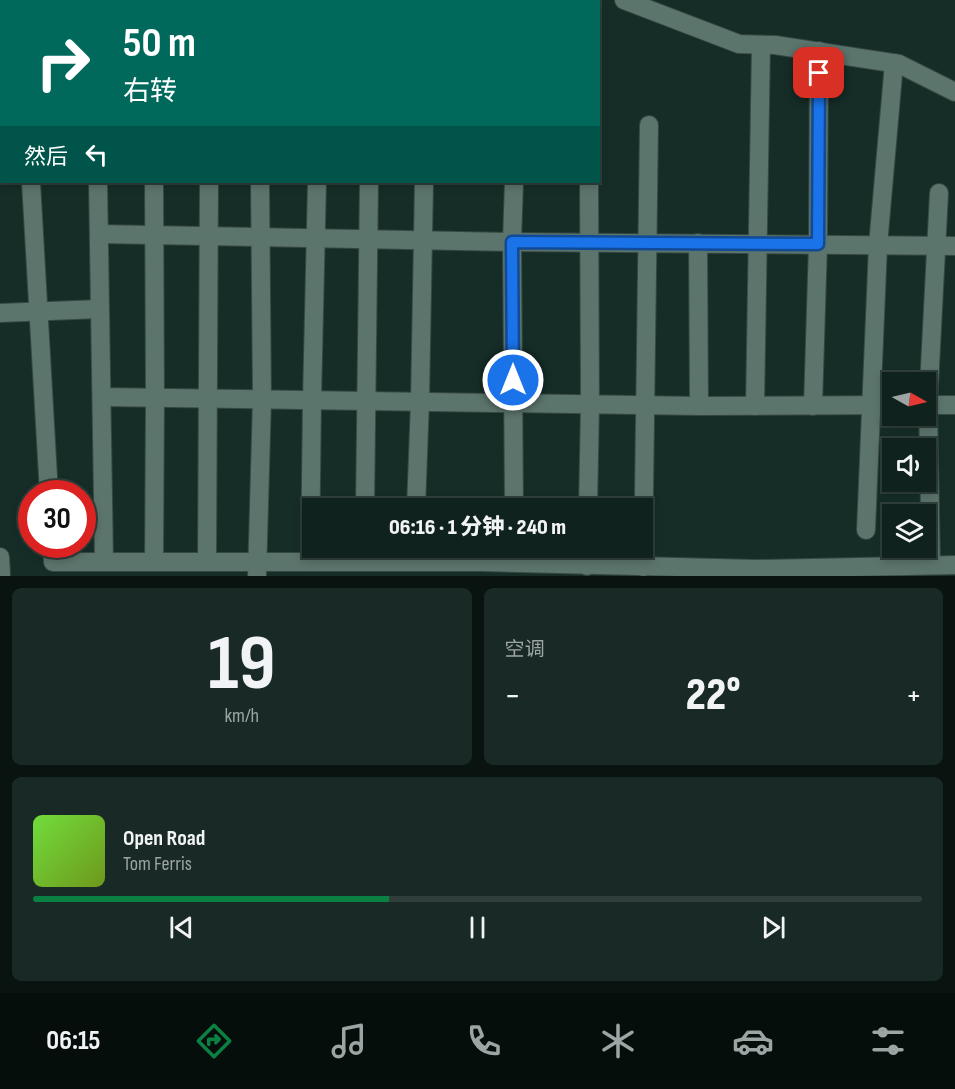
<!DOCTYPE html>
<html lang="zh">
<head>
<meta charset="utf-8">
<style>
	:root { --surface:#10221d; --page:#192a26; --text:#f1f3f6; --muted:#9ca4a4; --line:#303f3b; --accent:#0b8043 }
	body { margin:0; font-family:"Sofia Sans Condensed","Noto Sans SC",sans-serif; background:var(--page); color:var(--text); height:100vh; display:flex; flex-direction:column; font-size:22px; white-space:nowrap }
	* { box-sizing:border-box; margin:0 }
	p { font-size:20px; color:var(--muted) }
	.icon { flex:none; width:33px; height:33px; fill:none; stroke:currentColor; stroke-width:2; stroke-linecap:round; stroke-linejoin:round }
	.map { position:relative; height:576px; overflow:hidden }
	.drawer { display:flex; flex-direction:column; gap:12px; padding:12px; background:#091310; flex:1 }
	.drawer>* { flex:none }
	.banner { position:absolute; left:0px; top:0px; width:600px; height:183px; box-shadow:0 3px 9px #0003,0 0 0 2px var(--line); background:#00695c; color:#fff; overflow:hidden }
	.needle { width:39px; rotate:98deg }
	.controls { position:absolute; left:882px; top:372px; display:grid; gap:12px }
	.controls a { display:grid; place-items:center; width:54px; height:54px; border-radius:0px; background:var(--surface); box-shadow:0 3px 9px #0003,0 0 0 2px var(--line); font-size:30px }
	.speed { position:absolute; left:18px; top:480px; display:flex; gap:12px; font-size:30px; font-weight:700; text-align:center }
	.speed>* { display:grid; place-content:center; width:78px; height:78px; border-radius:50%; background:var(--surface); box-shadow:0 3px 9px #0003,0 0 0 2px var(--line); line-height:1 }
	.speed .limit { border:9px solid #d22; background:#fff; color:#111 }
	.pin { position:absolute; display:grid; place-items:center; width:51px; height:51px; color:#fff; margin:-26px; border-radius:12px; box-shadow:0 3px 9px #0006 }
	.me { position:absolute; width:66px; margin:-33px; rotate:0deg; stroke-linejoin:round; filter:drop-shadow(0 0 4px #0008) }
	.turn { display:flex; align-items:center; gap:21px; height:126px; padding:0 24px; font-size:27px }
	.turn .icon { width:78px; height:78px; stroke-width:2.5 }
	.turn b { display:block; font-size:42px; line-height:51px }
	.then { display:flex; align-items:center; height:57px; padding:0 24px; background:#0003; gap:12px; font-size:22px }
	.big { font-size:45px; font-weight:800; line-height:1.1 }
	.drawer .card { flex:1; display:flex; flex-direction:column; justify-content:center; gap:9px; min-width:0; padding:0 21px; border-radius:9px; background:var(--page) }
	.drawer .dial { align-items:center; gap:0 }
	.dial b { font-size:78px; line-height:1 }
	.song { display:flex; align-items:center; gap:18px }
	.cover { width:72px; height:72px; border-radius:9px; background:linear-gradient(135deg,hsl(100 70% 55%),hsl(80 70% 35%)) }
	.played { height:6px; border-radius:3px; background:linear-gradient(90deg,var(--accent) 40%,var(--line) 40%) }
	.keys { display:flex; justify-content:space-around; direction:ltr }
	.heat { display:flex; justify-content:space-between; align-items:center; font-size:33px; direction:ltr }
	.drawer .tiles { flex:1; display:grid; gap:12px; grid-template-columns:1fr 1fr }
	.card:last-child { grid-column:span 2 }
	.trip { position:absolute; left:302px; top:498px; width:351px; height:60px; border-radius:0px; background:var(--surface); box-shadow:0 3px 9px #0003,0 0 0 2px var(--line); font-weight:800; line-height:60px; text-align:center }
	.menu { display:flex; height:96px; justify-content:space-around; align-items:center; background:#060e0c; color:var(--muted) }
	.menu .icon { width:42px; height:42px }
	.menu .current { color:var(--accent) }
	.menu b { font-size:27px; color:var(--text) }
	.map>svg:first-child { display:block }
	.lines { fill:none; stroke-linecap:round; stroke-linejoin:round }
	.minor-casing { stroke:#364843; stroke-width:20 }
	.minor { stroke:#5b746c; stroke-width:18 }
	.route-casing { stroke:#114b97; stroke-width:15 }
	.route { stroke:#1a73e8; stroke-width:10 }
</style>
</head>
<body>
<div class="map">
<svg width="955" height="576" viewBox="0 0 955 576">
	<rect width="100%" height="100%" fill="#162d27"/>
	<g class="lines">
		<g class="minor-casing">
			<g id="minor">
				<polyline points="624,0 739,44 775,45 899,64 955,92"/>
				<polyline points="519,2 519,0"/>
				<polyline points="0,68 2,67"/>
				<polyline points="31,182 49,494"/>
				<polyline points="98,182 104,562"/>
				<polyline points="154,182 155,398 154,562"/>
				<polyline points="99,234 512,242 955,246"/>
				<polyline points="698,243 699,406"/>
				<polyline points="0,313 100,309"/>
				<polyline points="102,397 699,406 892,405"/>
				<polyline points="926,405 955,405"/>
				<polyline points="755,406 761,45"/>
				<polyline points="813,406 818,244 819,51"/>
				<polyline points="365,508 369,182"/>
				<polyline points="416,508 420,401 424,182"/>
				<polyline points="514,508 512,242 514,182"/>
				<polyline points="588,508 590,404 589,182"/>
				<polyline points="866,530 878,245 894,63"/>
				<polyline points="52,544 53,562 483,562 756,569 955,565"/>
				<polyline points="0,557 1,574"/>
				<polyline points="207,562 209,182"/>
				<polyline points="310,562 312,400 317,182"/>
				<polyline points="931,565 928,405 939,193"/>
				<polyline points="587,566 587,548"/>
				<polyline points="643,567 649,125"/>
				<polyline points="257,576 262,399 260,182"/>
			</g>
		</g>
		<use href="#minor" class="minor"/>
	</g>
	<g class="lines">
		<g class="route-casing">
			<polyline id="route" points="513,380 512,242 818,244 819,73"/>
		</g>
		<use href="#route" class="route"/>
	</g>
</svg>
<div class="controls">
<a><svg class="needle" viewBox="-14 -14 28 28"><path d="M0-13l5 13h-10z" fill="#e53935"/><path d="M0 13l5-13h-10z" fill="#9ca4a4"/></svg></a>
<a><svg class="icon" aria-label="sound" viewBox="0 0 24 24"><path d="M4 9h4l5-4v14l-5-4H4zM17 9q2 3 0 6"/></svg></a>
<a><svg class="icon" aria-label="layers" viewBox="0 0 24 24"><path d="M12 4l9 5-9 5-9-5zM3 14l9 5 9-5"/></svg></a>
</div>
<div class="speed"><div class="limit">30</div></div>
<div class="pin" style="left:819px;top:73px;background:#d93025"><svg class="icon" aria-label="arrive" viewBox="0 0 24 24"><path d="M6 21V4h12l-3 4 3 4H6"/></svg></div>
<svg class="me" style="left:513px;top:380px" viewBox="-20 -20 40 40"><circle r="17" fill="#1a73e8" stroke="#fff" stroke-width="3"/><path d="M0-11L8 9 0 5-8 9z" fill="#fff"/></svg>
<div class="trip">06:16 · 1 分钟 · 240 m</div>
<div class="banner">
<div class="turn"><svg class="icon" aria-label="right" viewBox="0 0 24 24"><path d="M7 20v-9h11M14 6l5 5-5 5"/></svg><div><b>50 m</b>右转</div></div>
<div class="then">然后<svg class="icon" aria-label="left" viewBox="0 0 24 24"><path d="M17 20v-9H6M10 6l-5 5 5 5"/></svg></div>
</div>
</div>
<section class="drawer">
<div class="tiles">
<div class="card dial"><b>19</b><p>km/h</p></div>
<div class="card"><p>空调</p>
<div class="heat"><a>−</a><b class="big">22°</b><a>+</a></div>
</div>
<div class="card">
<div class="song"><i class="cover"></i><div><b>Open Road</b><p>Tom Ferris</p></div></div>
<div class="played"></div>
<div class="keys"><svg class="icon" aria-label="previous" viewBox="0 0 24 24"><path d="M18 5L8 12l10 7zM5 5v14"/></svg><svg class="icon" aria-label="pause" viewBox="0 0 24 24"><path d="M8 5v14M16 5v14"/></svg><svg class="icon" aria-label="next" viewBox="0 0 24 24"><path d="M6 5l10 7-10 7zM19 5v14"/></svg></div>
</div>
</div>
</section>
<nav class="menu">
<b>06:15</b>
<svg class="icon current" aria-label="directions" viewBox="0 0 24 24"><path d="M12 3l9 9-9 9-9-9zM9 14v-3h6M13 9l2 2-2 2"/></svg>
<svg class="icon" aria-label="music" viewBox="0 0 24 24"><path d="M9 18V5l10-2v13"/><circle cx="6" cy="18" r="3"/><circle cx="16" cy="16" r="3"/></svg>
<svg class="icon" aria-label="phone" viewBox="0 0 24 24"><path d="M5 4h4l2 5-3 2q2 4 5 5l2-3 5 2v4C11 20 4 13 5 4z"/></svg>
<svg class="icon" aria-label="climate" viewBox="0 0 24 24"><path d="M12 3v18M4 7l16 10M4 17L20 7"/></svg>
<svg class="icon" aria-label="car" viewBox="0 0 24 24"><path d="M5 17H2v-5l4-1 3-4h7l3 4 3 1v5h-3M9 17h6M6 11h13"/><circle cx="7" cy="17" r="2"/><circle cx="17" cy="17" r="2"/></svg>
<svg class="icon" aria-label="filters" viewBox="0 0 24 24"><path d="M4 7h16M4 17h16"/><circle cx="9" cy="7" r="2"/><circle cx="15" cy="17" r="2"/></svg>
</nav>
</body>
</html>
